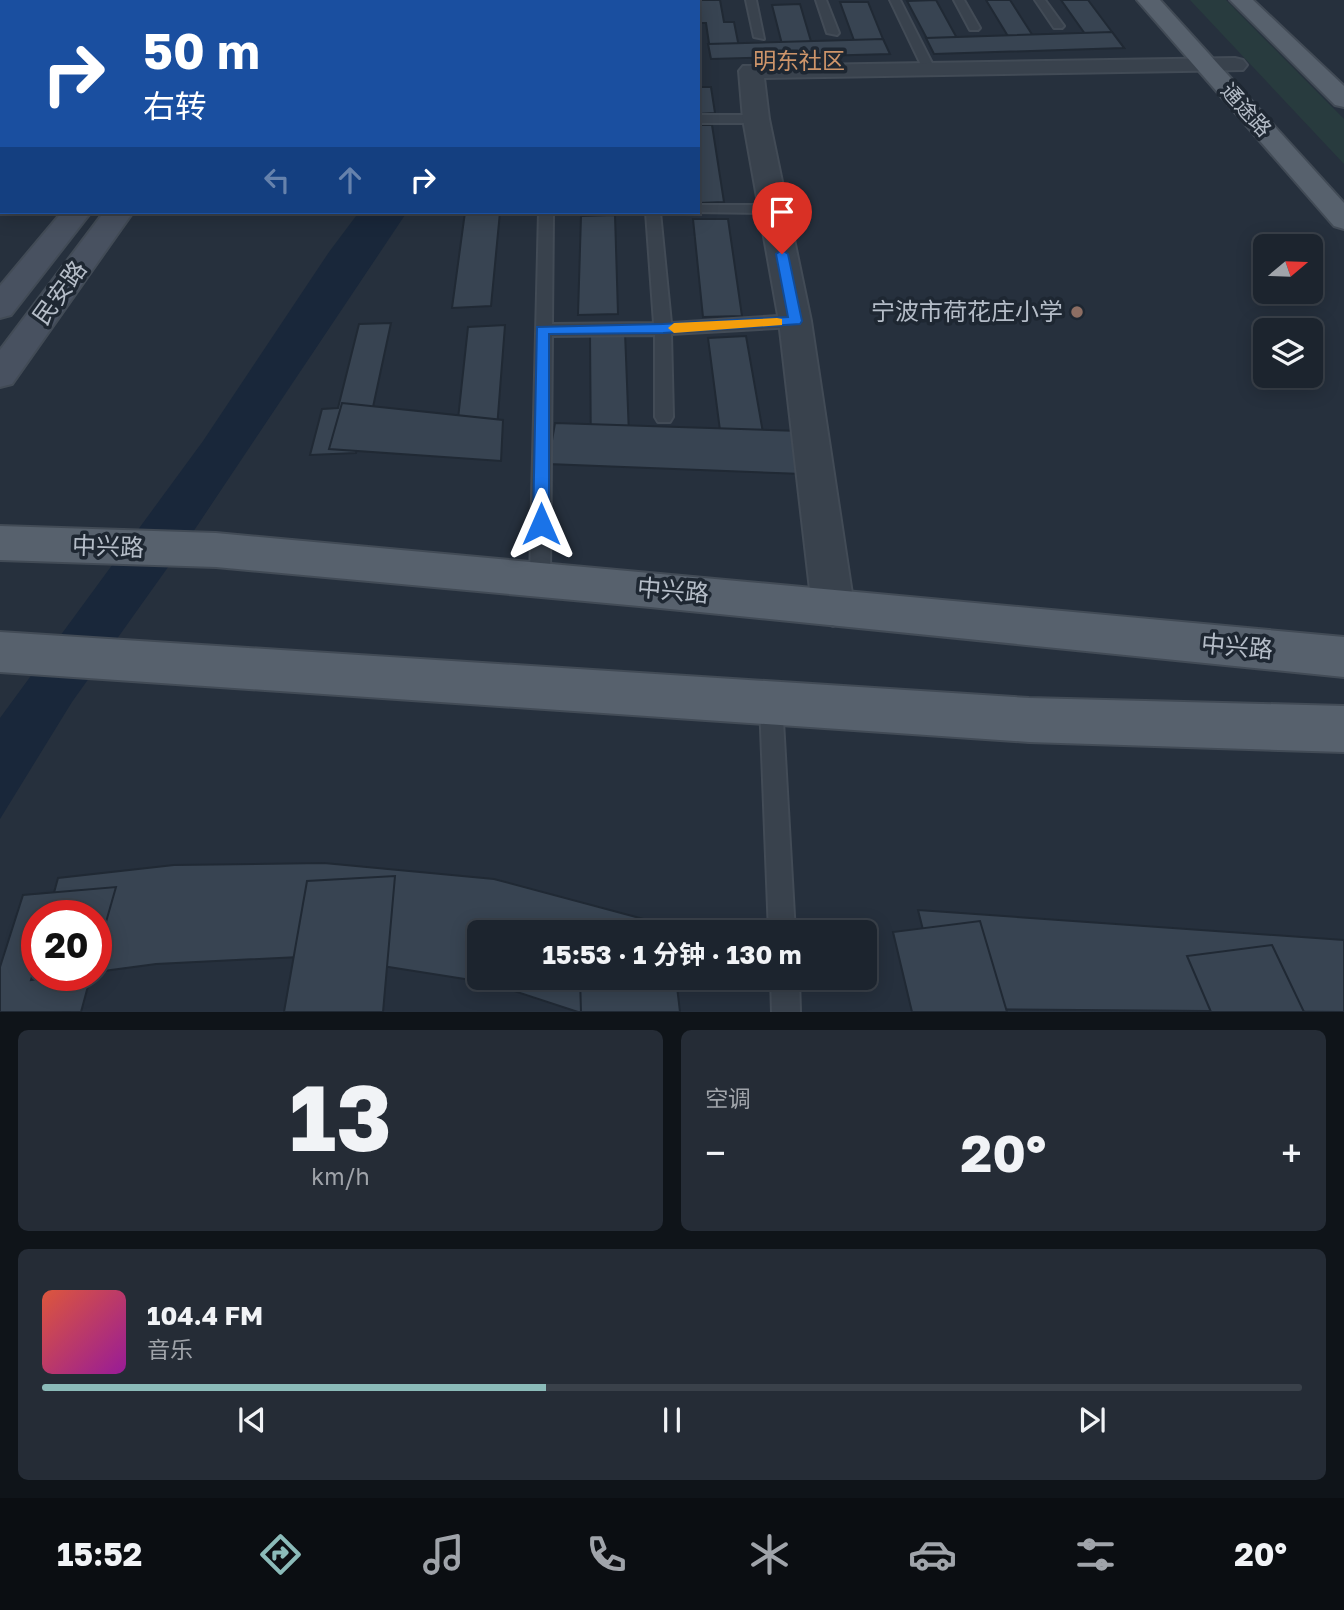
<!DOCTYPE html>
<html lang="zh">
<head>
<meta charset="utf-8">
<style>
	:root { --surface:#1c242e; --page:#252c36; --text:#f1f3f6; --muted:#a0a4aa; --line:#3a414a; --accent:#8bbbb9 }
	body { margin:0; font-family:"Golos Text","Noto Sans SC",sans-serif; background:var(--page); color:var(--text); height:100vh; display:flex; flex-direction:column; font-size:26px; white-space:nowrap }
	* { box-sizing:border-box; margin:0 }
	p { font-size:23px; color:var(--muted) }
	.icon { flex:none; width:38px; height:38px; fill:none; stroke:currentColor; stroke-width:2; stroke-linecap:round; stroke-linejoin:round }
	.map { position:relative; height:1012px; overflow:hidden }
	.details { display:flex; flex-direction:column; gap:18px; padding:18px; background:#0f1419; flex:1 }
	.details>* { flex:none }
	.guide { position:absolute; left:0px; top:0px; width:700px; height:214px; box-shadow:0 4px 18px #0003,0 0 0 2px var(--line); background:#1a4fa0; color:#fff; overflow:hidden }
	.needle { width:46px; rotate:71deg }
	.buttons { position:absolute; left:1253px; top:234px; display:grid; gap:14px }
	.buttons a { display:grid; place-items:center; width:70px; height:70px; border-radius:10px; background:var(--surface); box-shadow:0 4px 18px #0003,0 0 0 2px var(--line); font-size:35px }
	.speed { position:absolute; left:21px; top:900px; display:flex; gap:14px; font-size:35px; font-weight:700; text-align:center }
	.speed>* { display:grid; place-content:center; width:91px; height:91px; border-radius:50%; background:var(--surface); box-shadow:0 4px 18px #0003,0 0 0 2px var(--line); line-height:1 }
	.speed .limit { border:10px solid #d22; background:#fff; color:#111 }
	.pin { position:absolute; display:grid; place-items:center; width:60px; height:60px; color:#fff; margin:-72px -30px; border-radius:50% 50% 50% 0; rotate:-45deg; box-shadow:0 0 7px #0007 }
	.pin .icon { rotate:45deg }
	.me { position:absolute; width:77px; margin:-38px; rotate:0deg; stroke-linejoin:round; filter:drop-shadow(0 0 5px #0008) }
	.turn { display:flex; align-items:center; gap:24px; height:147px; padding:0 28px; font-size:32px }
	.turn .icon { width:91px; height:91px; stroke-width:2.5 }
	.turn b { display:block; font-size:49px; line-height:60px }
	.lanes { display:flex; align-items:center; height:66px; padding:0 28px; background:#0003; justify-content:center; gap:35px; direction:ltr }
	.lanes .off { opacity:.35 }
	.big { font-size:52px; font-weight:700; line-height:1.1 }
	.details .widget { flex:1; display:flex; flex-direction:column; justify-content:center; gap:10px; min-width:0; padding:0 24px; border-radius:10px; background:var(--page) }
	.details .dial { align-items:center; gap:0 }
	.dial b { font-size:91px; line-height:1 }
	.song { display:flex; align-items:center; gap:21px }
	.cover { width:84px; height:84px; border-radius:10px; background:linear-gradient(135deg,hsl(10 70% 55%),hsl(300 70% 35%)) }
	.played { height:7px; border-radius:4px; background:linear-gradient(90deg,var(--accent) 40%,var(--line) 40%) }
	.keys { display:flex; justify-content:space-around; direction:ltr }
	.heat { display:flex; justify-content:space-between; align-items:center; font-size:38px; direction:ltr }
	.details .tiles { flex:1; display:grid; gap:18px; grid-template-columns:1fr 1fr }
	.widget:last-child { grid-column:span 2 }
	.trip { position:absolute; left:467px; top:920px; width:410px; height:70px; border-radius:10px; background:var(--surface); box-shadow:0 4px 18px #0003,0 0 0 2px var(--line); font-weight:700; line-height:70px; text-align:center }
	.dock { display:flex; height:112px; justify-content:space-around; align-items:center; background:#0b0e12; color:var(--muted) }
	.dock .icon { width:49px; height:49px }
	.dock .selected { color:var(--accent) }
	.dock b { font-size:32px; color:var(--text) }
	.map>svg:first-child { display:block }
	.green { fill:#283b3e }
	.water { fill:#19273a }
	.building { fill:#384452; stroke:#202934; stroke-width:2 }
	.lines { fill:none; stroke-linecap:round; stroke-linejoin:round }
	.lane-casing { stroke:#424b56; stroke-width:4 }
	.street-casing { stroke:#424b56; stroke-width:4 }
	.secondary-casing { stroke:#424b56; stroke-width:4 }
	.primary-casing { stroke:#424b56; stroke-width:4 }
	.lane { fill:#39424d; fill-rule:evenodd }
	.street { fill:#39424d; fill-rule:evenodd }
	.secondary { fill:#485160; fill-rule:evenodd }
	.primary { fill:#57616d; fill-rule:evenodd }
	.route { fill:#1a73e8; stroke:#114b97; stroke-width:2 }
	.slow { fill:#f59e0b }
	.education-dot { fill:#8d6e63; stroke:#1e2732; stroke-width:2.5 }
	.labels { text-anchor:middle; stroke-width:7; stroke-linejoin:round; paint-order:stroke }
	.far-street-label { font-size:21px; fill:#b5bdc8; stroke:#1e2732 }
	.far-quarter-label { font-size:23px; fill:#ce956a; stroke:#1e2732 }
	.street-label { font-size:24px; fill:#b5bdc8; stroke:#1e2732 }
	.poi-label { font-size:24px; fill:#b5bdc8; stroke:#1e2732; text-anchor:end }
</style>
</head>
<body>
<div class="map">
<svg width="1344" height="1012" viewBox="0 0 1344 1012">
	<rect width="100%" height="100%" fill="#26303d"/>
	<polygon class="green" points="1190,0 1226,0 1344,119 1344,164"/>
	<polygon class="water" points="359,212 407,212 193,532 72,702 0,819 0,718 203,441 329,252"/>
	<g class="building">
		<polygon points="48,0 180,0 45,2"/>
		<polygon points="691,0 720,0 724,22 734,22 741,57 711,57 706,23 698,23 698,2"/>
		<polygon points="936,0 964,51 934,52 907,1"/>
		<polygon points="986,0 1010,0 1042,50 1017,51"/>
		<polygon points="1061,0 1088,0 1124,48 1095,48"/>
		<polygon points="840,2 868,2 889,54 859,54"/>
		<polygon points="800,4 815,55 785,56 772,5"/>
		<polygon points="0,28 2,28 0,144"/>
		<polygon points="1112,32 1124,48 934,54 926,38"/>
		<polygon points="883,39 890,54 711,59 708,44"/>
		<polygon points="698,87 711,87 715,113 698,114"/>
		<polygon points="698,125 712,125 724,202 698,203"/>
		<polygon points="465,212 500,212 491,306 452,308"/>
		<polygon points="615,215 618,314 578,315 581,216"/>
		<polygon points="693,219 728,219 742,316 703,317"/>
		<polygon points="391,323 373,407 366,408 356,453 310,455 322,409 338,408 359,324"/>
		<polygon points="505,325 495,454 454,456 468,327"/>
		<polygon points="625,332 630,461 591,463 590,333"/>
		<polygon points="746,336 769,467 725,469 708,338"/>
		<polygon points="342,403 503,420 501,461 329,449"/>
		<polygon points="555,423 800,431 803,474 548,464"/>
		<polygon points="324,863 494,879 651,921 649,933 480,933 480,978 639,978 631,1012 578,1012 490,983 319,956 156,964 96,972 96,915 48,915 58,878 174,865"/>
		<polygon points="395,876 383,1012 284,1012 307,881"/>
		<polygon points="116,887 96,957 96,915 37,915 37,975 91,975 81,1012 0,1012 0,967 23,895"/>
		<polygon points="918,910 1344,940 1344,1012 943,1009"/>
		<polygon points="980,921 1007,1012 912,1012 893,932"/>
		<polygon points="1272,945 1304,1012 1211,1012 1187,956"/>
		<polygon points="37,959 37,975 72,975 31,980"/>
		<polygon points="580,978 676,978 680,1012 581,1012"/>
	</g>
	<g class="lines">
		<g class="lane-casing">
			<g id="lane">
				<rect x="674" y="0" width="10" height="2"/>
				<polygon points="746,0 756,0 764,39 754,37"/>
				<polygon points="816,0 826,0 839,33 837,35 827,33"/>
				<polygon points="890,0 900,0 935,69 933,72 923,69"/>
				<polygon points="954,0 964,0 980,28 978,30 970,30"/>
				<polygon points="1035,0 1045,0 1064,26 1062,28 1054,28"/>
				<polygon points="698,115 756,115 762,119 756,123 698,123"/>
				<polygon points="698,205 773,205 780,209 773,213 693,212 698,212"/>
				<polygon points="539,212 553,212 552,324 654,323 646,212 660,212 671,323 795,315 803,321 795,327 671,334 673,417 670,422 658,422 655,417 655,335 552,336 550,579 547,585 540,588 533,585 530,579"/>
				<polygon points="771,692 779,695 782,703 795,933 769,933 760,703 763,695"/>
				<polygon points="771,978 799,978 800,1012 772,1012"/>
			</g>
		</g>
		<g class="street-casing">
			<polygon id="street" points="1235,58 1243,60 1247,65 1243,70 764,78 769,119 811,321 854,607 848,620 833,626 818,620 812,607 779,321 743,119 739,71 743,66"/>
		</g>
		<g class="secondary-casing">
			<g id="secondary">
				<polygon points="236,0 258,0 235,2"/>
				<polygon points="62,212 91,212 11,315 0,318 0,286"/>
				<polygon points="104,212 133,212 12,384 0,387 0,350"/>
			</g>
		</g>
		<g class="primary-casing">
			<g id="primary">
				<polygon points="1137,0 1160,0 1344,203 1344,229 1334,226"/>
				<polygon points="1230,0 1253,0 1344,86 1344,107 1335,105"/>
				<polygon points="0,526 216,533 1344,637 1344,677 650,607 216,567 0,560"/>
				<polygon points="0,632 1029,698 1344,706 1344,752 1029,742 0,672"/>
			</g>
		</g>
		<use href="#lane" class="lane"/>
		<use href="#street" class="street"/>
		<use href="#secondary" class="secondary"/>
		<use href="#primary" class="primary"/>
	</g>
	<polygon class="route" points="782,250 788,254 802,321 800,324 663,333 549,334 549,524 546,528 535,528 533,524 537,327 663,324 788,317 776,254"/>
	<polygon class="slow" points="777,318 782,319 782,325 674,333 668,328 674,323"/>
	<circle class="education-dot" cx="1077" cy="312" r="7"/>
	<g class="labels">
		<g class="far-street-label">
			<text transform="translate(1246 110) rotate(48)" y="7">通途路</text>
		</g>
		<g class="far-quarter-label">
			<text x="799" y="69">明东社区</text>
		</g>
		<g class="street-label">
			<text transform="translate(60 293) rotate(-54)" y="8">民安路</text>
			<text transform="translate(108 547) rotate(2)" y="8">中兴路</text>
			<text transform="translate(673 591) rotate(5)" y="8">中兴路</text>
			<text transform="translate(1237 647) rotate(5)" y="8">中兴路</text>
		</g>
		<g class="poi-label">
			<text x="1063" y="320">宁波市荷花庄小学</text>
		</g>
	</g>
</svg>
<div class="buttons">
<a><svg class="needle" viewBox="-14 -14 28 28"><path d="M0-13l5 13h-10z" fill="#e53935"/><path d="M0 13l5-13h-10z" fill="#a0a4aa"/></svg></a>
<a><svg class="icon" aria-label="layers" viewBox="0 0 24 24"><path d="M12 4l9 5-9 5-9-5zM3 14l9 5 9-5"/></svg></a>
</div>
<div class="speed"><div class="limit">20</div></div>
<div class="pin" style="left:782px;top:254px;background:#d93025"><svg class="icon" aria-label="arrive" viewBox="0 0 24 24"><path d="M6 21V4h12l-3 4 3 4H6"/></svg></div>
<svg class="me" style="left:541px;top:524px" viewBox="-20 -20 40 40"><path d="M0-17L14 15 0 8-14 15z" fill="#1a73e8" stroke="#fff" stroke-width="4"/></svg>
<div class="trip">15:53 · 1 分钟 · 130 m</div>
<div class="guide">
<div class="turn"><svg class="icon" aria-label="right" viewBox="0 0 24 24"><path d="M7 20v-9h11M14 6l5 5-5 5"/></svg><div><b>50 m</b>右转</div></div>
<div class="lanes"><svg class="icon off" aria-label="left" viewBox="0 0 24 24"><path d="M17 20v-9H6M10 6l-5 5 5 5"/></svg><svg class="icon off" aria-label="ahead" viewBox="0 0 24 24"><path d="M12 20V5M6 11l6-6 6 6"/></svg><svg class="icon" aria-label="right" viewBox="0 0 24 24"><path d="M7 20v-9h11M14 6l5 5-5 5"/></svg></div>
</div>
</div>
<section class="details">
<div class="tiles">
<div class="widget dial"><b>13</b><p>km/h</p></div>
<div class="widget"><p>空调</p>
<div class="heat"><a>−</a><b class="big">20°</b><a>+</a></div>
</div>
<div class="widget">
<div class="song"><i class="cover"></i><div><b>104.4 FM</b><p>音乐</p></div></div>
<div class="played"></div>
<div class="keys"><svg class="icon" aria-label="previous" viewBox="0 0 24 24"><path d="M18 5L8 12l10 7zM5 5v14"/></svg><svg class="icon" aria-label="pause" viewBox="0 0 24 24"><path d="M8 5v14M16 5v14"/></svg><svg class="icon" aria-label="next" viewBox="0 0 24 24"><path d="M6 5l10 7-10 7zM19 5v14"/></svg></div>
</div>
</div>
</section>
<nav class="dock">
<b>15:52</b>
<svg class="icon selected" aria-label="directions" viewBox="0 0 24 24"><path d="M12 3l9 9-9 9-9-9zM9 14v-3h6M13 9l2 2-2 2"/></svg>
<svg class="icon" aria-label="music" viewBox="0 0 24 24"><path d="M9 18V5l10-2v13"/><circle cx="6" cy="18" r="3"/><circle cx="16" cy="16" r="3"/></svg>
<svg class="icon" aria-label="phone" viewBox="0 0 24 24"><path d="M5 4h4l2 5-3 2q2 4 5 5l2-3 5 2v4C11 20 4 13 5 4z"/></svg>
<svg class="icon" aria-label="climate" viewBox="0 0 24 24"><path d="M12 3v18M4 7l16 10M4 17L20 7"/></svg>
<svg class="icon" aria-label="car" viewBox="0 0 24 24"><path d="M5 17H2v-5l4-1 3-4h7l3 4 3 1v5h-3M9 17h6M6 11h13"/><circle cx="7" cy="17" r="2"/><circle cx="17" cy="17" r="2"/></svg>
<svg class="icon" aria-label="filters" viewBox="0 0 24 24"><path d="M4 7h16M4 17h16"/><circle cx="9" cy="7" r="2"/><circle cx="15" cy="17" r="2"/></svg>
<b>20°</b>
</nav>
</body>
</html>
